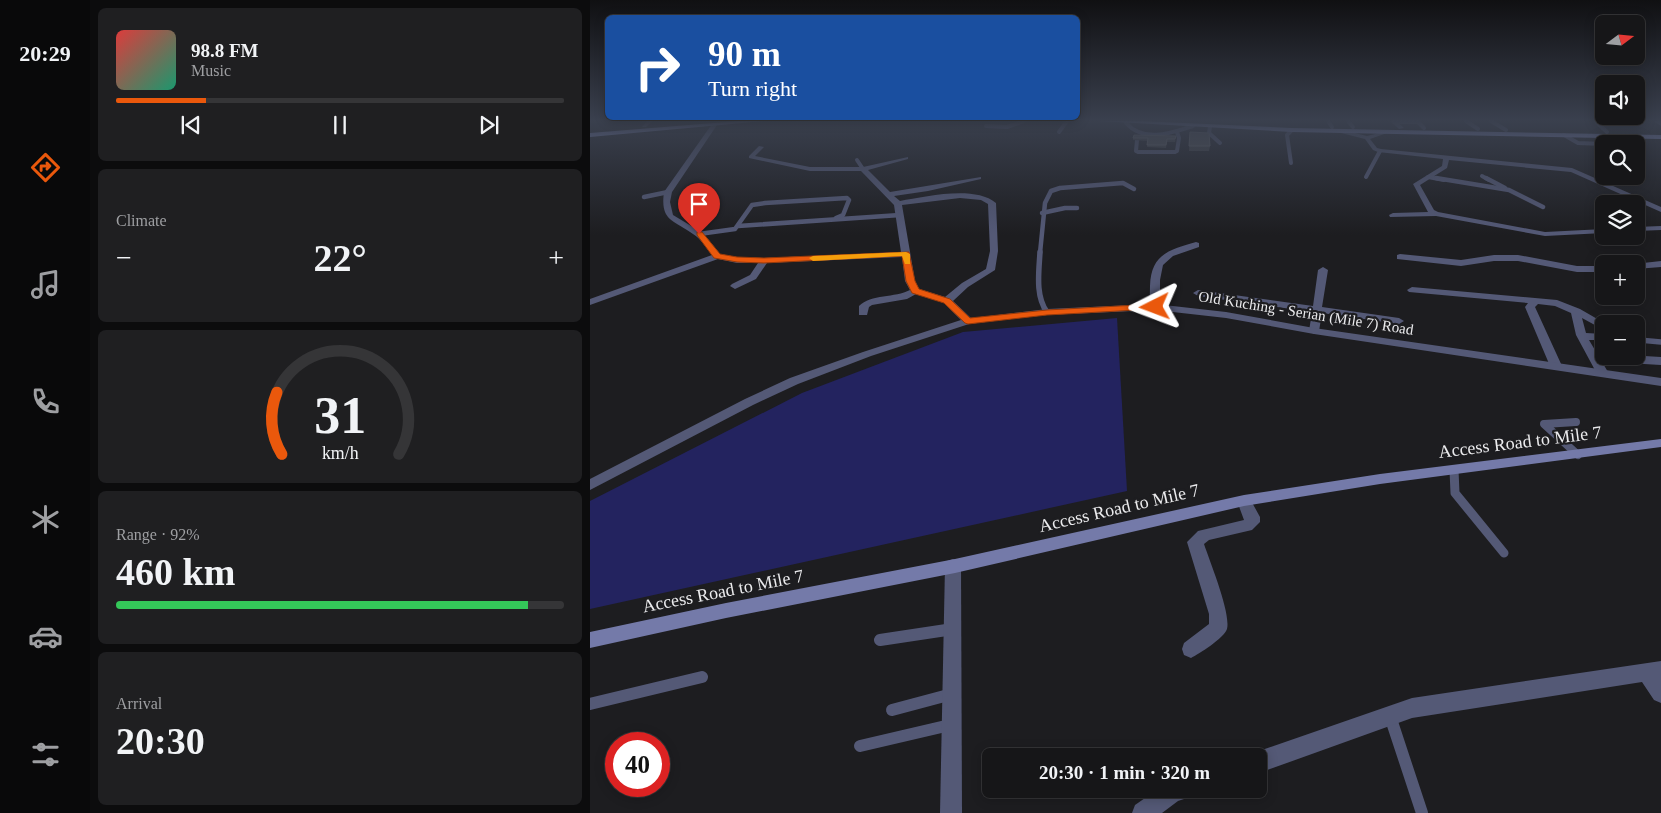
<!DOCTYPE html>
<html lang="en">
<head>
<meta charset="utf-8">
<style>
	:root { --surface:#161618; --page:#1f1f21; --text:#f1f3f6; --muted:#9e9fa2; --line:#353537; --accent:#ea580c }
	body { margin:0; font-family:Georgia,serif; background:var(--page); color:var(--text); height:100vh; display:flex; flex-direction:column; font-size:19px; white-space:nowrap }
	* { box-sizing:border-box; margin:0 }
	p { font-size:16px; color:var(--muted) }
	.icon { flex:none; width:28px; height:28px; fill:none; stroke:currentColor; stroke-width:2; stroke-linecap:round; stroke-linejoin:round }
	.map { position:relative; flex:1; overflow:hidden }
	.sheet { display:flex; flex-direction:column; gap:8px; padding:8px; background:#0c0c0d; width:500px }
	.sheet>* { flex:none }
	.top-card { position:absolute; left:15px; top:15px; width:475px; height:105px; border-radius:8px; box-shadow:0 2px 12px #0003,0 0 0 1px var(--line); background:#1a4fa0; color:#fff; overflow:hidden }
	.needle { width:32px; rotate:74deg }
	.controls { position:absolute; left:1005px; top:15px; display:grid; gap:10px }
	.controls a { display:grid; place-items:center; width:50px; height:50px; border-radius:8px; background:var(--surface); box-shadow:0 2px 12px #0003,0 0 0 1px var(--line); font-size:25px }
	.speed { position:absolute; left:15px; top:732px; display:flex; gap:10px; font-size:25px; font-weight:700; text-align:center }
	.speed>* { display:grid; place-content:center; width:65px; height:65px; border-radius:50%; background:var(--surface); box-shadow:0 2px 12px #0003,0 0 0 1px var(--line); line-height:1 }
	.speed .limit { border:8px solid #d22; background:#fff; color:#111 }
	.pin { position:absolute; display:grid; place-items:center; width:42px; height:42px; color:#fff; margin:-51px -21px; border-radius:50% 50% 50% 0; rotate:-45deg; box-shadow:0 0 5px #0007 }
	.pin .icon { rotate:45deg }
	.me { position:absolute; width:55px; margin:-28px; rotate:267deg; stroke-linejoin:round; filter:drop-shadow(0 0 4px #0008) }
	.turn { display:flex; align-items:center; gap:18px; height:105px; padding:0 20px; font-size:22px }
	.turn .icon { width:65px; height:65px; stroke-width:2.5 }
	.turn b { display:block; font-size:35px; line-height:42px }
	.big { font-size:38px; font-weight:600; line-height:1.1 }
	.sheet .card { flex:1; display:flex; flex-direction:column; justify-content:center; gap:8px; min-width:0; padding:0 18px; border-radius:8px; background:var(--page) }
	.sheet .dial { align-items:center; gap:0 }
	.dial svg { height:130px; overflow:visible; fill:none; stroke:var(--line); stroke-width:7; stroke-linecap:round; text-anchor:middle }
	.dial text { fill:var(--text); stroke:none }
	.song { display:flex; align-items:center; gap:15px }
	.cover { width:60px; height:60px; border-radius:8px; background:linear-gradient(135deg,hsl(0 70% 55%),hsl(160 70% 35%)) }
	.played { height:5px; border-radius:2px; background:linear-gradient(90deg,var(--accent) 20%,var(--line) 20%) }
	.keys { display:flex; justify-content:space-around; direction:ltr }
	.heat { display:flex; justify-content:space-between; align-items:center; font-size:28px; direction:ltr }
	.charge { height:8px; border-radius:4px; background:linear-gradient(90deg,#34c759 92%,var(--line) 0) }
	.trip { position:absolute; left:392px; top:748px; width:285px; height:50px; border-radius:8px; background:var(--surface); box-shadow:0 2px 12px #0003,0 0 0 1px var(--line); font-weight:600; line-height:50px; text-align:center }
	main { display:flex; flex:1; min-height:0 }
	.menu { display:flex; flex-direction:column; width:90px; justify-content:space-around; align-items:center; background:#09090a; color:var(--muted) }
	.menu .icon { width:35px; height:35px }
	.menu .current { color:var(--accent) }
	.menu b { font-size:22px; color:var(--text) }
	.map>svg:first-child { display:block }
	.green { fill:#23235f }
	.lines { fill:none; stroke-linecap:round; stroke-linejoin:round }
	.service-far5 { stroke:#545976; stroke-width:4 }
	.service-far4 { stroke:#545976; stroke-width:4.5 }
	.service-far3 { stroke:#545976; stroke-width:5.5 }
	.service-far2 { stroke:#545976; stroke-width:8 }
	.service-far1 { stroke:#545976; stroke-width:9 }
	.service { stroke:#545976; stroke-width:12 }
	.minor { fill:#545976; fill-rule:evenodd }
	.tertiary { fill:#545976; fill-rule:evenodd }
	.secondary { fill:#747aa9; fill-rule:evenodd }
	.trunk { fill:#97a0e3; fill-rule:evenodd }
	.wall { fill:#414244 }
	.building { fill:#535456; stroke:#6b6c6e }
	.route { fill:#ea580c; stroke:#983908 }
	.slow { fill:#f59e0b }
	.labels { text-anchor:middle; stroke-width:4.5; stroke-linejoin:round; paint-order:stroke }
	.street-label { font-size:15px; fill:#ebebed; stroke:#1d1d20 }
	.near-street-label { font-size:18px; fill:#ebebed; stroke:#1d1d20 }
</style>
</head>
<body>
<main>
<nav class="menu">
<b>20:29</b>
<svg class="icon current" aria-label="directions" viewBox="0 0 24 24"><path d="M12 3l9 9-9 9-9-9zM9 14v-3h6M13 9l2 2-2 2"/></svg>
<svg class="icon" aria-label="music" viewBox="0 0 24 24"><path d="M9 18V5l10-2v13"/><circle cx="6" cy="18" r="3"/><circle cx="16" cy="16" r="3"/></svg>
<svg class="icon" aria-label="phone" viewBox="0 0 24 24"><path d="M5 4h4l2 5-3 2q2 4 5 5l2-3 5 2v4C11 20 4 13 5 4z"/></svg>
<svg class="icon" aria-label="climate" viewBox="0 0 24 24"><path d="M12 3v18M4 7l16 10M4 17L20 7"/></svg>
<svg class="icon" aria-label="car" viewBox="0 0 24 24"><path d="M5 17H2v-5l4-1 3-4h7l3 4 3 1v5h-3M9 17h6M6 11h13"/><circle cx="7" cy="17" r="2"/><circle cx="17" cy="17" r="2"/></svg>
<svg class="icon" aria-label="filters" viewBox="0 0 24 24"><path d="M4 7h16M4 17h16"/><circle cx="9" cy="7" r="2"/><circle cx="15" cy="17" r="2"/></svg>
</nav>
<section class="sheet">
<div class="card">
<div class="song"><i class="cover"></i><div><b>98.8 FM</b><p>Music</p></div></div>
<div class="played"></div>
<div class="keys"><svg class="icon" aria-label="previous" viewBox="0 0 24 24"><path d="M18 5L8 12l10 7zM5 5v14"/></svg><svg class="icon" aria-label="pause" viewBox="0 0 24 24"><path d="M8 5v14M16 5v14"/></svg><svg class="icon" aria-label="next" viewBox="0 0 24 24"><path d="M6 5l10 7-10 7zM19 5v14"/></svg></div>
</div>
<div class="card"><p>Climate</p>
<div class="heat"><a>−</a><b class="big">22°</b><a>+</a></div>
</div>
<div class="card dial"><svg viewBox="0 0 100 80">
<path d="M14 69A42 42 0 1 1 86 69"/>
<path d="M14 69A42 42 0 0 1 11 31" stroke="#ea580c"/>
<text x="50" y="56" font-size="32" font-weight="700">31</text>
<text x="50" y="72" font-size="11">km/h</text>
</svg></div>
<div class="card"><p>Range · 92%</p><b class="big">460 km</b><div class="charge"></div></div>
<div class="card"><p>Arrival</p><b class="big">20:30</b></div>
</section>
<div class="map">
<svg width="1071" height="813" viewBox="0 0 1071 813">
	<rect width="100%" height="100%" fill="#1d1d20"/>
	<polygon class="green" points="527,318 537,491 0,609 0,501 212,393 373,332"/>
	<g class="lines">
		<g class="service-far5">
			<polyline points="738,121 742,127"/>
			<polyline points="758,121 763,127"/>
			<polyline points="876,121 888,129"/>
			<polyline points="901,121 916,130"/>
			<polyline points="1005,121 1017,132"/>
			<polyline points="804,122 828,122 834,128"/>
			<path d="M536 123C554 143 581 133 603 126"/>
			<polyline points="396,126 417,127 434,121"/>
			<polyline points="620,127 619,133 630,143"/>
			<polyline points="469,132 477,121"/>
			<polyline points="974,135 988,143 1014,144"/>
			<polyline points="547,140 546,151 548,152 585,152 587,151 589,138 587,132"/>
			<polyline points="267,160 273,169"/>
			<polyline points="701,163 697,135 702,130"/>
			<polyline points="892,176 899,180"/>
			<polyline points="776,177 790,151"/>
			<polyline points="838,177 854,180"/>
		</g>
		<g class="service-far4">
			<polyline points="846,178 919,190 953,207"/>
			<polyline points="896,178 915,188"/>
			<polyline points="54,197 78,192"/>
			<polyline points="452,213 475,208 487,208"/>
			<polyline points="148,226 310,215"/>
			<polyline points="109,234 145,229 162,205 175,203 257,198 259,200 253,215 246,218"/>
			<polyline points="450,253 455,203 461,191 470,188 533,183 544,189"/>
		</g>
		<g class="service-far3">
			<path d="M450 252C449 271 445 296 457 312"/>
			<polyline points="1049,340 1071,342"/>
		</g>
		<g class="service-far2">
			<polyline points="1021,358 1071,361"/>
			<polyline points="986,422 954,424 988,455"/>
		</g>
		<polyline class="service-far1" points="864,470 865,493 914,553"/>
		<g class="service">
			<polyline points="290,640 363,629"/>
			<polyline points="0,704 112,677"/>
			<polyline points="302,710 362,694"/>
			<polyline points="800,716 832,813"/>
			<polyline points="270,746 360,725"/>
		</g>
		<g class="minor">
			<polygon points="800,121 806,121 814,128 809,129"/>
			<polygon points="1064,121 1071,121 1071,126"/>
			<path d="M122 124 127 125 82 192 80 202 83 215 113 233 130 254 147 257 174 258 311 252 304 205 271 171H220L159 158V156L169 146 174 147 165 156 220 167H273L318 157V159L278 170 300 192 391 177V179L338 191 304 196 310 201C335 197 384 185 406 203L408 251 405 270 378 287 363 301 382 319 383 321 382 323H374L354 303 326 294 317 299 282 305 279 307 277 315H269V306C281 294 305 298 320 290L315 281 312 257 177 263 166 279 145 289 140 286 142 284 160 275 168 263H147L128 259 0 305V299L122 255C116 247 111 239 103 234 83 220 70 221 74 192ZM370 198 391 200 398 204 400 251 396 269 372 283 355 297 329 289 325 281 312 205Z"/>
			<polygon points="749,129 777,136 797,131 797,133 780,139 787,148 791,149 982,168 1071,207 1071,212 981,172 859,160 857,168 830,185 844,210 848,212 955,232 1014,229 1014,233 955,236 846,216 800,217 799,215 803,213 838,212 823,184 852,166 853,159 788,152 783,150 775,139 747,132"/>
			<polygon points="1071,226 1071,230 1046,231 1046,227"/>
			<path d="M606 242 609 243V247L583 256 573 265 570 280V307L569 309H561C559 302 560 293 560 286 561 254 579 250 606 242Z"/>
			<polygon points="810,254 871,260 904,255 928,255 987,266 1014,266 1014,272 987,272 928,261 904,261 871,266 807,259 807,255"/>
			<polygon points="1071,261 1071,267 1046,269 1046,264 1044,264"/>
			<polygon points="733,267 738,270 732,307 809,318 814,321 809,324 732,313 729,331 724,334 719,331 722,312 608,296 603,293 608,290 723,306 728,270"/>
			<polygon points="822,287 967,300 990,309 1016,324 1014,324 1014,330 992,318 996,333 1014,334 1014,340 999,340 1018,372 1012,375 1006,372 986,335 981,313 965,306 948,304 945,307 972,366 966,369 960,366 935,307 938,303 819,292 817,290"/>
			<polygon points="1046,336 1054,340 1053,342 1046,343"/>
			<path d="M654 496 659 497 670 517V522L662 530 619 540 614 544C620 562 641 613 637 629 634 638 609 654 601 658L594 655 592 649 594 643 619 624V614L597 542 608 531 654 520 647 501 649 497Z"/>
			<polygon points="363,559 369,561 371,566 372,813 350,813 355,566 357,561"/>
			<polygon points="1071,661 1071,703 1064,700 1052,682 822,718 669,773 669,756 661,756 669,751 822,698"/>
			<polygon points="568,789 603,789 600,797 588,801 572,813 542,813 545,805"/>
		</g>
		<g class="tertiary">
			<polygon points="57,121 63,121 56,127 52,127"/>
			<polygon points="565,304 636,312 724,328 1071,378 1071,386 724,334 636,318 565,310 457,315 379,324 281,356 208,384 163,405 0,490 0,479 155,399 200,378 273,352 374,319 457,309"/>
		</g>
		<polygon class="secondary" points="1071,439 1071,447 790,484 654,506 365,573 136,618 0,648 0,632 136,603 365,559 654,495 790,474"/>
		<g class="trunk">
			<polygon points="148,121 174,121 0,137 0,133"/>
			<polygon points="509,121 552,121 702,128 1071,135 1071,139 702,132"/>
		</g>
	</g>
	<g class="wall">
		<polygon points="600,132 620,146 619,151 599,151"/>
		<polygon points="586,136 585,142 577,142 576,148 557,147 558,141 543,140 543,138"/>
	</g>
	<g class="building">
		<polygon points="600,132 619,133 620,146 599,146"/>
		<polygon points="544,135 586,136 585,139 577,139 576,145 557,145 558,138 543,138"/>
	</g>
	<linearGradient id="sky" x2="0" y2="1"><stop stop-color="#101012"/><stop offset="0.51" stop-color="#3a404e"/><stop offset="1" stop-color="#3a404e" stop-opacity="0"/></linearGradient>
	<rect width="1071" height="235" fill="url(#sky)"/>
	<polygon class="route" points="107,232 112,232 130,254 147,257 174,258 319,252 325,281 329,289 360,299 380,318 457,310 565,304 570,307 565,309 457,315 378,324 375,323 354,303 322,293 316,281 312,256 174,263 147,262 124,258 107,235"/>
	<polygon class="slow" points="316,252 320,254 320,264 315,264 312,256 223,261 219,258 223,256"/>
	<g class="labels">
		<g class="street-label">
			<text transform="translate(716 313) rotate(9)" y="5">Old Kuching - Serian (Mile 7) Road</text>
		</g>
		<g class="near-street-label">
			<text transform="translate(930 442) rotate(-7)" y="6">Access Road to Mile 7</text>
			<text transform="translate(529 508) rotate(-13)" y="6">Access Road to Mile 7</text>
			<text transform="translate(133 591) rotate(-11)" y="6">Access Road to Mile 7</text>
		</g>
	</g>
</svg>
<div class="controls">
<a><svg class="needle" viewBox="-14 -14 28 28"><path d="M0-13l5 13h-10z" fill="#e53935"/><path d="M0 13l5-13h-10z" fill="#9e9fa2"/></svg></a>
<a><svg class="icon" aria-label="sound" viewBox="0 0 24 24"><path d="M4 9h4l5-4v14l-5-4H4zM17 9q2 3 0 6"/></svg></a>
<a><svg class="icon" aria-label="search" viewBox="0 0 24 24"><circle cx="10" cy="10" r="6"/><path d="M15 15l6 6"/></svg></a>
<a><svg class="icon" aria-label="layers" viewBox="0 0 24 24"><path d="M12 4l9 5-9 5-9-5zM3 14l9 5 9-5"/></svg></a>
<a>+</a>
<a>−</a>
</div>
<div class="speed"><div class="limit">40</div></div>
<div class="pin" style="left:109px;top:234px;background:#d93025"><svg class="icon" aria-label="arrive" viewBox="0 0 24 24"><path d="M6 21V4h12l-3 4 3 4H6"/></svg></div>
<svg class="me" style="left:565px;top:307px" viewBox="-20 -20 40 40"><path d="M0-17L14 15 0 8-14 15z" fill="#ea580c" stroke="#fff" stroke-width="4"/></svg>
<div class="trip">20:30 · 1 min · 320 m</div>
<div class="top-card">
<div class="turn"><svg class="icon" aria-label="right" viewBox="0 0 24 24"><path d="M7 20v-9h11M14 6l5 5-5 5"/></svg><div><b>90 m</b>Turn right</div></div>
</div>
</div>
</main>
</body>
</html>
